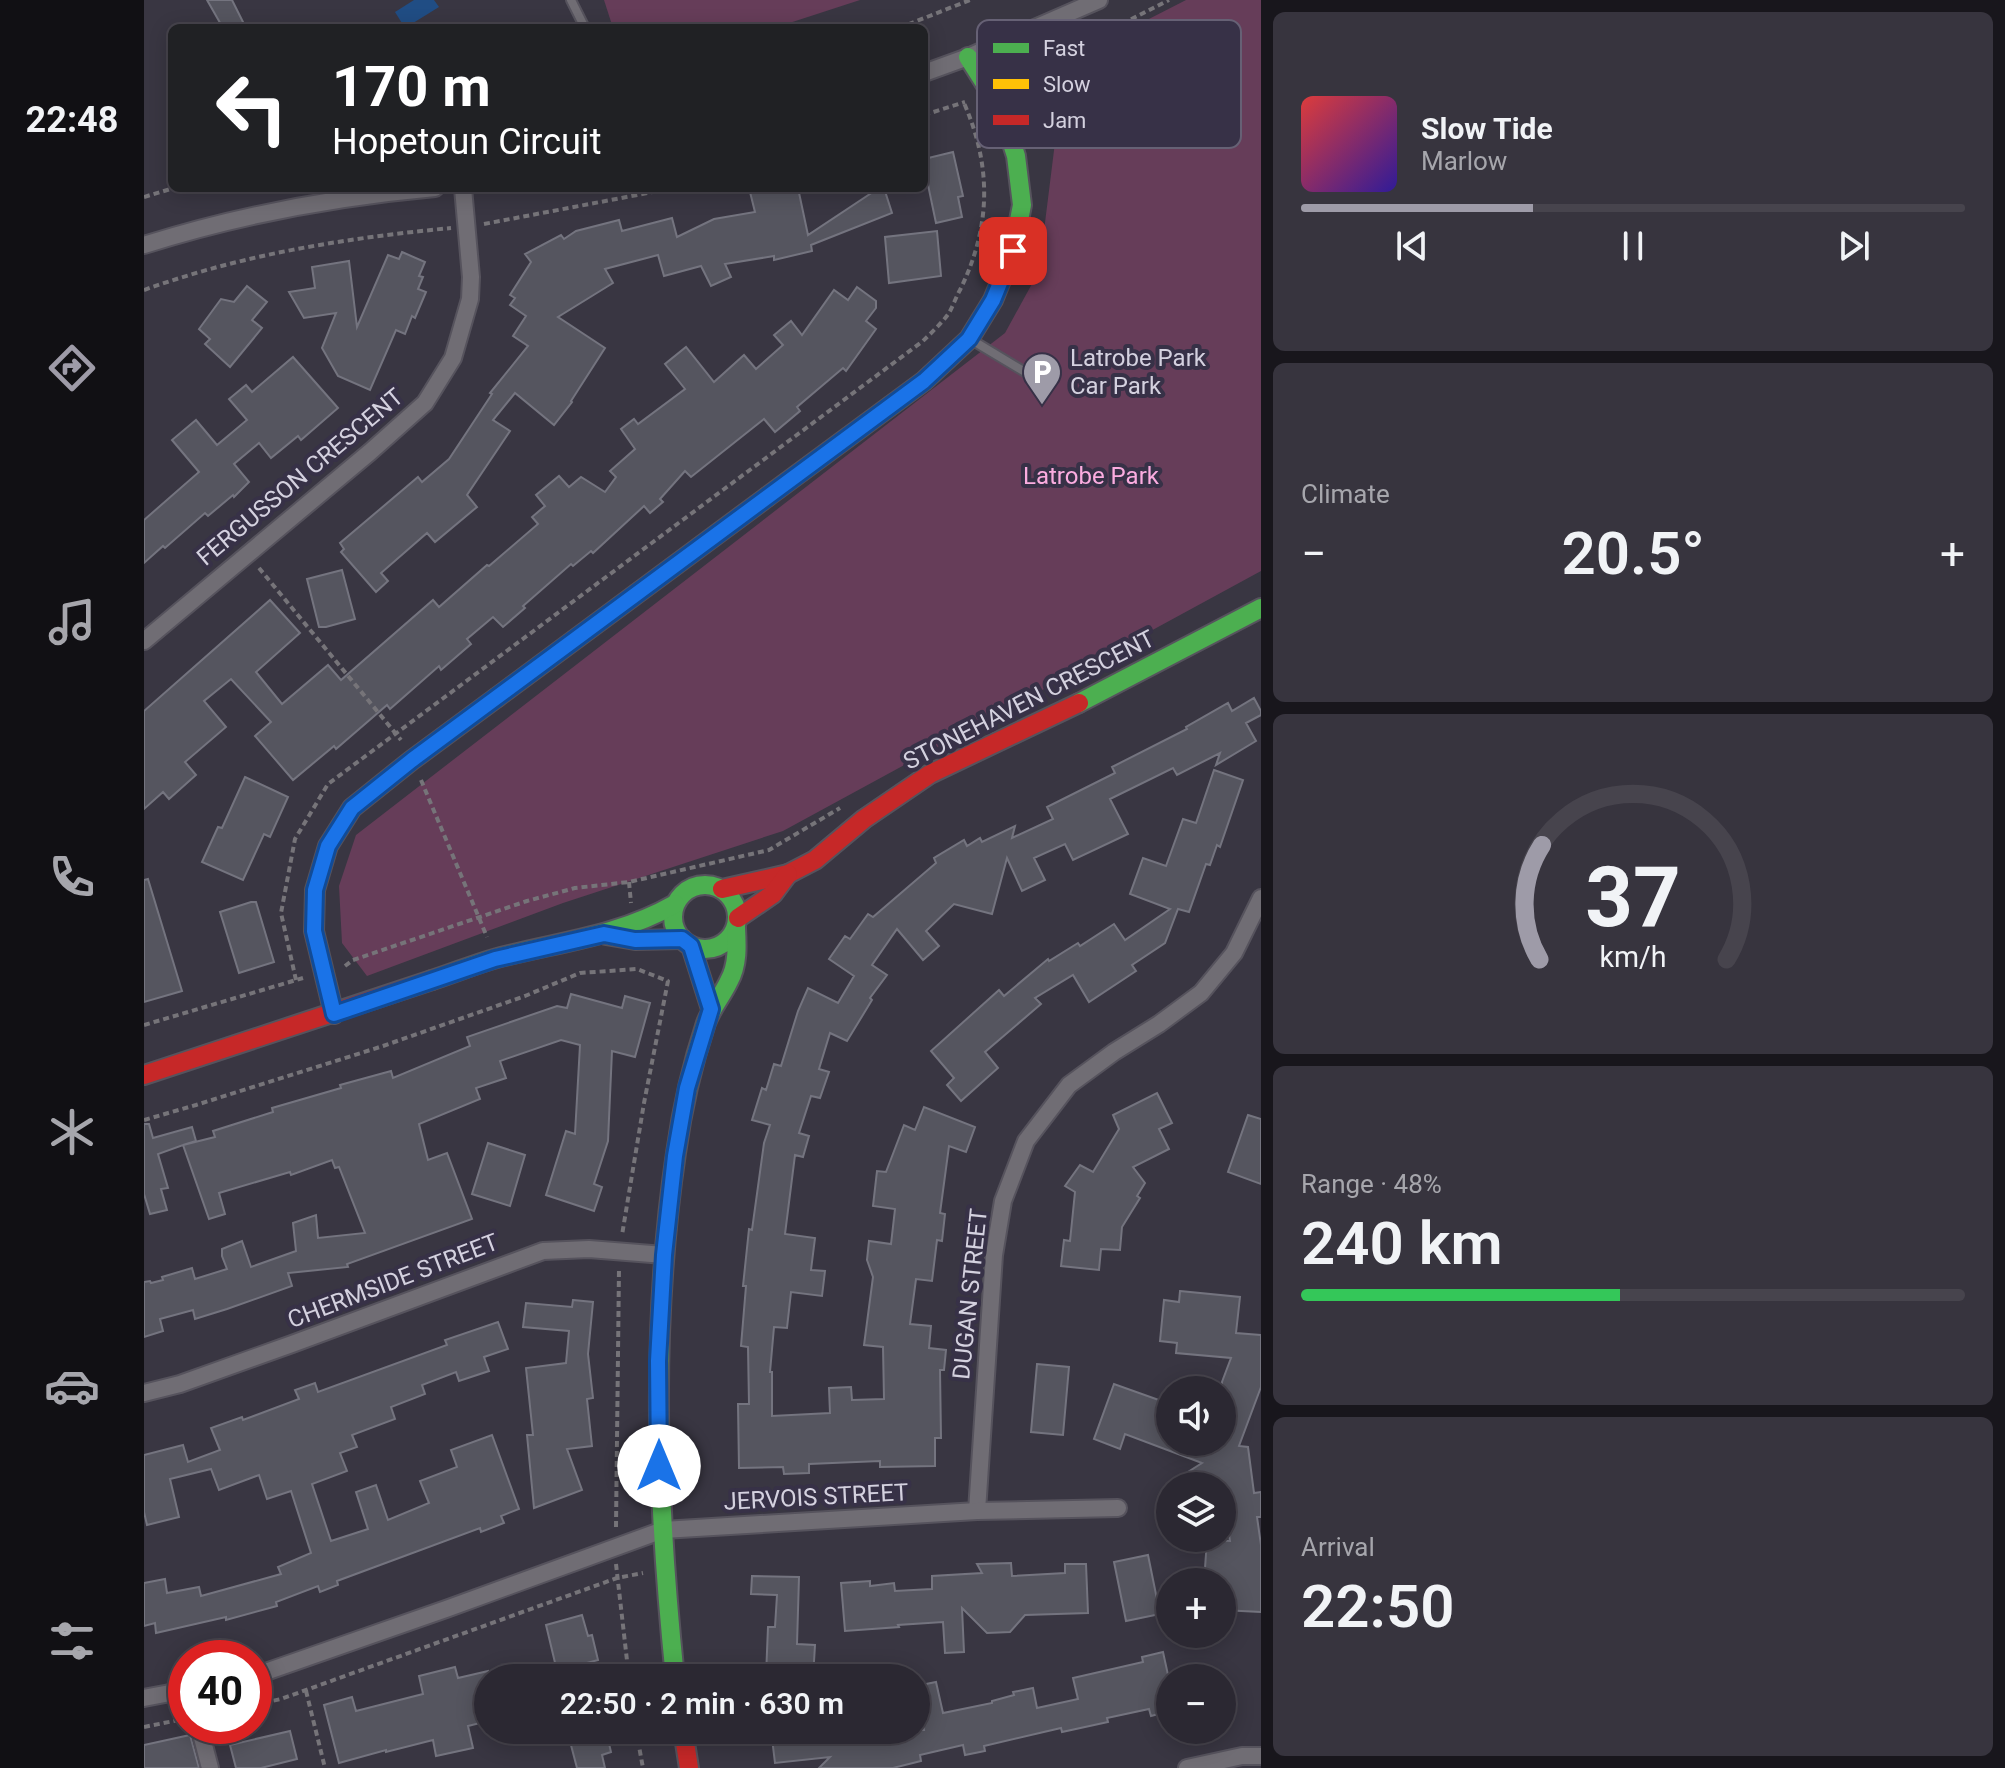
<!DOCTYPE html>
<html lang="en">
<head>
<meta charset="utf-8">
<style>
	:root { --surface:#2b2832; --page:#37343e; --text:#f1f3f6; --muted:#a6a6ac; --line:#47444d; --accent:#9e9ba8 }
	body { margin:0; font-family:Roboto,sans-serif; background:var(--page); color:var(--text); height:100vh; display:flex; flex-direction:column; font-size:30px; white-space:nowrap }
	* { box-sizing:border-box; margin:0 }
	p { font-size:26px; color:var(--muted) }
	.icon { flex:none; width:44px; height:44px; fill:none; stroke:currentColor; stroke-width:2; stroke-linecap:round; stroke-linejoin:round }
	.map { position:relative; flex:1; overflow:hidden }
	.side { display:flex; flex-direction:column; gap:12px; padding:12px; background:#18161c; width:744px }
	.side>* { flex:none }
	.top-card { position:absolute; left:24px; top:24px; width:760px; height:168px; border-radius:12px; box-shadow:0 4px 20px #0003,0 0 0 2px var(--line); background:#202124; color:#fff; overflow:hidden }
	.fabs { position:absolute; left:1012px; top:1376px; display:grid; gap:16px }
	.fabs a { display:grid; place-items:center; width:80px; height:80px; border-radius:50%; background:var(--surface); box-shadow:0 4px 20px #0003,0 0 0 2px var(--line); font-size:40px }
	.speed { position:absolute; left:24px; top:1640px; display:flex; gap:16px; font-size:40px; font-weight:700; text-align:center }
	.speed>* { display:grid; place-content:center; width:104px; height:104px; border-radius:50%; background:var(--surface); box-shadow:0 4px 20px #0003,0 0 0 2px var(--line); line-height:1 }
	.speed .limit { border:12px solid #d22; background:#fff; color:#111 }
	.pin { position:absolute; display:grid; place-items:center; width:68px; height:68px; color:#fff; margin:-34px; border-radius:16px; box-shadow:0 4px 12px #0006 }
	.me { position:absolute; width:88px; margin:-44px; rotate:0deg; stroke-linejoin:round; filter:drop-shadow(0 0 6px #0008) }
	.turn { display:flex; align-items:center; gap:28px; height:168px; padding:0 32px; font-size:36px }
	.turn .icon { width:104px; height:104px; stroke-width:2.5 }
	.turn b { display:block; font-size:56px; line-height:68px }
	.big { font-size:60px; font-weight:600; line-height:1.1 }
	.side .card { flex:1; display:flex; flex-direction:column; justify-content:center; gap:12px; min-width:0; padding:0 28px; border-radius:12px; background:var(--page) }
	.side .dial { align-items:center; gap:0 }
	.dial svg { height:208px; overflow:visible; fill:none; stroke:var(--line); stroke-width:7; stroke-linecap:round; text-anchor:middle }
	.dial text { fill:var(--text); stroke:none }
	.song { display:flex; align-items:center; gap:24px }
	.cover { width:96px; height:96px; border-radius:12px; background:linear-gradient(135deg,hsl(0 70% 55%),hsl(250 70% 35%)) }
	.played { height:8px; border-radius:4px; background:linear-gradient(90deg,var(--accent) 35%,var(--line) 35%) }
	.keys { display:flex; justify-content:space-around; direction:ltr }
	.heat { display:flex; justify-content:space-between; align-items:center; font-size:44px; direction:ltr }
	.charge { height:12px; border-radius:6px; background:linear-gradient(90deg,#34c759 48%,var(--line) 0) }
	.trip { position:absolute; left:330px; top:1664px; width:456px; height:80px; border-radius:40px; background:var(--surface); box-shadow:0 4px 20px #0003,0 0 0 2px var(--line); font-weight:600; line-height:80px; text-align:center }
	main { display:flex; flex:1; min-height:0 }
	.menu { display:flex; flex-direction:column; width:144px; justify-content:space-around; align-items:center; background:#111014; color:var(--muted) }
	.menu .icon { width:56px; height:56px }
	.menu .selected { color:var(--accent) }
	.menu b { font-size:36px; color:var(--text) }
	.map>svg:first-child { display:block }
	.green { fill:#663d59 }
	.water { fill:#204d84 }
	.building { fill:#55555f; stroke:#74747f; stroke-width:2 }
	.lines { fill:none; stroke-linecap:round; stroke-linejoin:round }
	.lane-casing { stroke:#56535d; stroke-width:12 }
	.street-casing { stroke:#56535d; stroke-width:20 }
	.fast-casing { stroke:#56535d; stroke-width:22 }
	.slow-casing { stroke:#56535d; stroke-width:22 }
	.jam-casing { stroke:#56535d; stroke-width:22 }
	.path { stroke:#767479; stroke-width:4; stroke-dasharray:6 4; stroke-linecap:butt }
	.lane { stroke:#706d74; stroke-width:8 }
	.street { stroke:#706d74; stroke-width:16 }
	.fast { stroke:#4caf50; stroke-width:18 }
	.slow { stroke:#ffc107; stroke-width:18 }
	.jam { stroke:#c62828; stroke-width:18 }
	.route-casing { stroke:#114b97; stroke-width:20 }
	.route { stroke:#1a73e8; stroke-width:14 }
	.labels { text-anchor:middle; stroke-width:8; stroke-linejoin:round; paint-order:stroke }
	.poi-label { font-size:24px; fill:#d4d1df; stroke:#373147; text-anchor:start }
	.park-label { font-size:24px; fill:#fbace0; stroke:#373147 }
	.street-label { font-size:24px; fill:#d4d1df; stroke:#373147 }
	.key { fill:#373147; stroke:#666175; stroke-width:2 }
	.key-label { font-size:22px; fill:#d4d1df }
</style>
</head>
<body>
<main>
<nav class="menu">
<b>22:48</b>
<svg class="icon selected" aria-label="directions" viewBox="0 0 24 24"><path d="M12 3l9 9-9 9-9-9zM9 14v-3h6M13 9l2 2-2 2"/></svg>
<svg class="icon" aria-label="music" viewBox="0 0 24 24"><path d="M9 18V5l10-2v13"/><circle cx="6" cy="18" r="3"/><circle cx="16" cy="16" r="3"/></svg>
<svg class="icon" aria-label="phone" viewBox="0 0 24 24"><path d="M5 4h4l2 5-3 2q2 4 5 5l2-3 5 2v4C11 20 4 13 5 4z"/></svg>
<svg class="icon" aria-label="climate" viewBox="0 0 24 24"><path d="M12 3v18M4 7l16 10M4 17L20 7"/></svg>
<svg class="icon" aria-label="car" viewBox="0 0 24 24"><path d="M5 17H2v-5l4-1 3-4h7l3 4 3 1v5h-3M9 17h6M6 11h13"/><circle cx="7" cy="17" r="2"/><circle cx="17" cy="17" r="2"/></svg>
<svg class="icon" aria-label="filters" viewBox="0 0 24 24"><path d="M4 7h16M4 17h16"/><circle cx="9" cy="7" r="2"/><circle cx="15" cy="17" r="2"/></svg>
</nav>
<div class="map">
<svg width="1117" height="1768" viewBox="0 0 1117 1768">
	<rect width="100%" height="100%" fill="#393642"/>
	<g class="green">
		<polygon points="460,0 716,0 630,28 469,28"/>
		<polygon points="1042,0 1117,0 1117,571 639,831 419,903 223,976 198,943 195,886 212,835 861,333 895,271 921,62"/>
	</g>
	<polygon class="water" points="270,0 290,0 295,7 261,28 251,12"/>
	<g class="building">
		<polygon points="63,0 88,0 102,28 79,28"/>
		<polygon points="809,152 819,196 814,197 818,217 792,223 783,180 780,181 780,159"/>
		<polygon points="615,188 654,188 664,235 735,188 740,188 748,213 667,245 668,251 630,260 630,256 581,264 587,277 567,286 557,266 520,276 514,255 461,269 469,283 414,317 461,348 427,401 428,402 410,425 371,393 349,420 366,431 323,495 333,507 291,542 283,533 237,573 244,581 232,592 197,552 200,549 196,543 274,477 278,482 305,459 348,394 346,393 384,346 369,336 382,316 366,305 371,298 366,295 387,262 381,254 417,235 420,239 432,231 475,220 478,231 528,218 533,237 570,219 611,212 606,192 616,190"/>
		<polygon points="793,231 797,276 745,283 741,237"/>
		<polygon points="258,252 281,262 275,276 279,277 274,289 282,292 271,318 268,316 261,334 252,330 226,390 194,376 178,348 192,313 160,318 145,292 171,288 168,267 205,261 213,327 244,255 255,259"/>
		<polygon points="103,286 123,302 108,320 118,328 86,367 61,344 66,339 55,329 77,299 90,302"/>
		<polygon points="713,287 732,301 732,308 722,321 732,329 702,371 699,368 653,407 656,411 631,432 620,419 547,477 541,471 516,499 519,502 506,513 500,506 449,553 447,551 429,566 427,564 379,606 381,608 359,627 349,617 323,639 327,644 297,670 295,666 246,709 243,705 192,749 190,746 149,780 111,736 127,722 87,679 60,701 82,727 41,762 52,775 25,799 19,792 0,809 0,711 126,600 156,633 112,672 138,704 184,665 197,680 289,600 295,607 343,565 345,566 394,524 388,517 401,506 392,495 415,476 425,487 437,477 461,492 472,477 466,471 491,449 477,429 490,419 494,424 541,389 521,364 542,347 570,382 600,355 612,369 639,345 630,335 647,321 658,335 690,290 704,300"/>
		<polygon points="149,357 194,408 157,440 154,436 127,458 115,443 90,464 105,482 90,497 89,495 64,516 61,513 21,548 19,546 0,563 0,520 55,472 28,440 52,420 73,445 103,420 85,399 102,385 108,392"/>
		<polygon points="198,570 211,619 182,627 175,627 163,579"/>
		<polygon points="1110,698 1117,711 1117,715 1102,723 1112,741 1072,765 1076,753 1033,775 1029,768 966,799 984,834 929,860 921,844 890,858 901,880 878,891 863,858 848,914 810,904 782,931 795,946 779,960 753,929 728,965 743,975 726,998 728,1000 703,1041 686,1033 675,1069 685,1072 676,1098 667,1096 655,1133 665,1136 659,1157 651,1155 641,1234 671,1238 667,1270 681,1271 678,1296 647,1292 643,1328 630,1327 626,1372 628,1372 628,1416 686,1413 685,1388 707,1387 708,1400 740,1399 739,1347 720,1345 729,1277 723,1260 725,1241 747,1244 751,1209 729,1206 733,1171 742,1172 760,1125 771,1130 780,1107 831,1127 822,1152 805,1146 796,1213 801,1214 798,1241 793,1240 788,1281 772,1279 766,1324 787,1326 785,1348 802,1350 800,1370 796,1370 797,1438 791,1438 791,1466 736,1467 736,1461 665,1464 665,1473 640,1474 639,1467 595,1468 594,1404 605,1404 604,1347 597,1346 602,1286 599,1286 605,1229 608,1230 620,1143 626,1125 608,1120 618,1088 622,1090 630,1064 637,1066 654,1011 664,988 694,1003 710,976 685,959 701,936 706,939 724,914 729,917 792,863 790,858 820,840 823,846 836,838 838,842 871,826 868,838 909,819 903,807 971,773 968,767 1043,729 1042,727 1084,703 1088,711"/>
		<polygon points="1070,770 1099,780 1076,847 1073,845 1066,865 1062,864 1045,912 1034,909 1021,943 988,965 992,971 945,1002 929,975 891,998 897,1004 841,1052 854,1068 817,1101 803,1085 810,1078 787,1051 855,990 860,996 904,959 905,961 934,943 936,946 970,924 981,940 1026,909 986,894 999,858 1022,866 1039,819 1052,823"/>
		<polygon points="101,777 144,797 126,837 120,834 99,880 58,862 74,827 78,828"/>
		<polygon points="4,879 38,991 0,1002 0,880"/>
		<polygon points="107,902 112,902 130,962 95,973 76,912"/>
		<polygon points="427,994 478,1008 481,996 506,1003 491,1057 468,1051 464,1141 450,1184 458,1187 450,1211 402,1195 422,1131 431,1134 436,1045 417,1040 356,1061 362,1078 332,1088 336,1099 275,1124 284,1160 303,1153 328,1219 203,1264 204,1267 144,1273 148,1286 83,1309 51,1319 49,1310 16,1319 19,1331 0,1337 0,1282 6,1281 7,1283 19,1280 18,1277 48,1268 51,1279 83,1269 78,1256 78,1249 98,1241 107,1267 152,1251 149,1223 172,1215 174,1238 221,1233 195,1167 191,1168 188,1160 147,1175 146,1172 75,1193 81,1214 65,1219 39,1145 14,1154 24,1188 17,1189 23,1210 6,1214 0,1194 0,1124 5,1124 9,1138 48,1127 52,1141 39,1145 71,1137 69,1131 129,1112 128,1108 197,1088 196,1085 247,1071 249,1078 326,1046 323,1037 413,1006 423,1008"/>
		<polygon points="1013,1093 1028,1123 1015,1129 1025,1149 989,1167 1001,1183 993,1196 996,1198 978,1227 976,1250 957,1249 955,1270 917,1266 920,1240 926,1241 931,1192 921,1186 936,1165 949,1172 975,1129 969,1115"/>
		<polygon points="1104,1115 1117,1119 1117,1184 1084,1172"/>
		<polygon points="344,1143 381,1155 366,1206 328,1194"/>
		<polygon points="1036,1291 1096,1297 1092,1333 1117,1335 1117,1387 1095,1446 1104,1447 1110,1493 1117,1492 1117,1517 1113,1517 1117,1545 1117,1612 1078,1610 1078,1582 1060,1582 1063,1540 1086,1541 1080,1502 1078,1503 1078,1486 1022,1486 1058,1463 981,1434 976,1449 950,1439 970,1384 1026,1404 1026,1442 1078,1442 1078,1382 1087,1358 1032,1353 1033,1343 1016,1341 1020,1300 1035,1302"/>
		<polygon points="429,1300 449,1302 444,1354 449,1398 443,1399 448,1446 423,1449 438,1490 390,1508 383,1435 389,1435 382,1368 422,1363 425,1331 379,1327 382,1303 428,1307"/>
		<polygon points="354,1322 364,1349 340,1357 345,1371 315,1381 312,1372 278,1385 281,1394 247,1407 251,1419 208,1435 213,1447 196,1453 203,1471 168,1484 187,1541 224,1529 212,1492 232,1485 244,1520 285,1503 276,1481 313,1467 307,1450 348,1435 375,1509 357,1516 360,1523 337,1532 336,1528 193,1581 194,1585 176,1592 174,1586 132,1602 133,1606 82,1620 82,1617 12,1633 11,1623 0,1626 0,1583 21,1579 23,1593 55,1587 57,1596 137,1574 134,1567 167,1553 147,1491 123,1499 115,1475 75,1490 67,1469 26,1479 35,1517 3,1525 0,1512 0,1455 39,1445 44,1462 76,1450 67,1428 98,1417 99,1420 155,1399 151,1390 171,1383 174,1392 303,1345 301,1340"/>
		<polygon points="893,1364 925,1367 919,1435 887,1432"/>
		<polygon points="1004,1555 1016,1614 982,1621 970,1562"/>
		<polygon points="867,1563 868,1576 921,1573 921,1564 942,1564 944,1613 881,1615 866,1632 843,1633 818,1608 820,1652 801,1653 799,1622 754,1625 755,1627 701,1631 697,1583 726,1581 726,1586 750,1583 751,1591 788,1589 788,1576 838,1573 833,1564"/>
		<polygon points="608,1576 655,1577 653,1644 671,1645 669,1678 622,1676 624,1627 631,1627 633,1595 607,1594"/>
		<polygon points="438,1615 444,1636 448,1635 454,1660 413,1671 402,1625"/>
		<polygon points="1019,1652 1026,1684 1026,1711 1007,1716 1005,1709 963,1718 964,1722 918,1732 917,1728 840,1746 841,1751 821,1755 819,1745 776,1755 777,1761 749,1768 675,1768 686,1757 631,1763 627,1730 780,1730 772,1686 792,1682 799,1713 848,1703 848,1701 870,1695 869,1692 889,1688 893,1708 934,1699 929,1678 999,1662 998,1657"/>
		<polygon points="311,1667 314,1678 344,1671 344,1721 324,1726 329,1748 292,1756 289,1740 242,1752 242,1750 195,1763 180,1705 208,1697 212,1711 279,1694 275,1676"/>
		<polygon points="423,1730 451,1730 453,1737 463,1735 467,1752 458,1755 461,1768 433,1768"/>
		<polygon points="146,1731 153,1759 117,1768 92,1768 86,1745"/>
		<polygon points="46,1735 55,1768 0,1768 0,1745"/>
	</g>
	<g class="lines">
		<g class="lane-casing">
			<g id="lane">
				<polyline points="427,0 441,28"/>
				<polyline points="826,339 891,378"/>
			</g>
		</g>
		<g class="street-casing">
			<g id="street">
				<polyline points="780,73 824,57 955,0"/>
				<path d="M0 245C95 215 192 197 291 188"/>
				<polyline points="0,641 226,452 281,403 309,358 326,299 327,277 319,188"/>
				<polyline points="0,1393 36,1384 148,1344 399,1251 445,1249 520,1255"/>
				<polyline points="833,1511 850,1255 859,1201 882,1141 925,1085 970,1052 1015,1024 1057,993 1090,953 1117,898"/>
				<polyline points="110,1676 302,1609 519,1530 833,1511 974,1508"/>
				<polyline points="0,1698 42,1690"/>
				<polyline points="55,1726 66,1768"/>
				<polyline points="1043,1768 1098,1756 1117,1756"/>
			</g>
		</g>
		<g class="fast-casing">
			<g id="fast">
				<polyline points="623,497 780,381 825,339 849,300 869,251 878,205 872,156 857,109 824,57"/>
				<polyline points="935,703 1117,608"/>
				<circle cx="561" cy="917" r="32"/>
				<path d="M288 980C310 973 331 964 353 958 415 942 475 936 531 904"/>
				<path d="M531 1678C513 1502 506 1328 532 1153 538 1109 548 1065 562 1023 568 1007 578 996 585 981 594 965 593 946 592 928"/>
			</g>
		</g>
		<g class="slow-casing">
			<g id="slow">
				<polyline points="462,935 491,940 538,939"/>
				<polyline points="190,1014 170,931 171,890 184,846 208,808 268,760 352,698"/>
			</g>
		</g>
		<g class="jam-casing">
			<g id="jam">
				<polyline points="352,698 623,497"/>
				<polyline points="578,889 644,874 671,860 720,819 786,774 935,703"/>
				<polyline points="594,918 629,894 644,874"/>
				<polyline points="547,946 567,1009"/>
				<polyline points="0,1075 288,980"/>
				<polyline points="539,1730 545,1768"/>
			</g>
		</g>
		<g class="path">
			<polyline points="755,28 826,0"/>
			<polyline points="867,87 879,83 918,48 960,33 1025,0"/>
			<polyline points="780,115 821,102"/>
			<polyline points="0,197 30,188"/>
			<polyline points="340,224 530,188"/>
			<path d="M0 290C100 254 202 238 307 228"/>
			<polyline points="115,568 257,740"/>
			<polyline points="277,780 343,937"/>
			<polyline points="485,882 487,903"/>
			<polyline points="201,966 209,960 383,901 431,888 485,882 625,850 696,808"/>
			<path d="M152 980 137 913 151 839 184 784 779 341C788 332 798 323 805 313 809 306 812 297 816 290 847 227 848 167 820 103"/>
			<polyline points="0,1025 159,978"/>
			<polyline points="0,1120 52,1105 239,1046 381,996 436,973 493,969 524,981 500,1103 478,1235"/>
			<polyline points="472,1527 475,1268"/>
			<polyline points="472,1564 485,1678"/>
			<polyline points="162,1691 181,1768"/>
			<polyline points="110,1705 137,1699 473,1578 499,1573"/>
			<polyline points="0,1727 40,1719"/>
			<polyline points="492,1730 499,1768"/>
		</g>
		<use href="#lane" class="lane"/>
		<use href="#street" class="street"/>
		<use href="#fast" class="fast"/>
		<use href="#slow" class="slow"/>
		<use href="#jam" class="jam"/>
	</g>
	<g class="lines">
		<g class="route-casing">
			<polyline id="route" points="515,1466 514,1361 520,1255 531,1156 543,1088 567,1009 547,946 538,939 491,940 460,934 351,959 190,1014 170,931 171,890 184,846 208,808 268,760 780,381 825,339 849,300 869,251"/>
		</g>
		<use href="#route" class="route"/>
	</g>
	<defs>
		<g id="parking-pin" transform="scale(2)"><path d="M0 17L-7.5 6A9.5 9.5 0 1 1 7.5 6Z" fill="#9e9ba8" stroke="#373147"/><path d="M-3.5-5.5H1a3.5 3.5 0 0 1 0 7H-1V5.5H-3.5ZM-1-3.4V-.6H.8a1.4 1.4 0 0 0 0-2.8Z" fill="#fff"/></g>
	</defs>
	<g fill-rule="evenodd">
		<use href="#parking-pin" x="898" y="372"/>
	</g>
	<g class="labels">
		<g class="poi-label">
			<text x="926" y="366">Latrobe Park<tspan x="926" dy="28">Car Park</tspan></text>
		</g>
		<g class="park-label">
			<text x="947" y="484">Latrobe Park</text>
		</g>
		<g class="street-label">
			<text transform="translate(156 477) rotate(-40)" y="8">FERGUSSON CRESCENT</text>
			<text transform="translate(885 700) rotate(-27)" y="8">STONEHAVEN CRESCENT</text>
			<text transform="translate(249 1281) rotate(-21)" y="8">CHERMSIDE STREET</text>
			<text transform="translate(826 1294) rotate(-84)" y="8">DUGAN STREET</text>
			<text transform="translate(672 1497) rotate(-3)" y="8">JERVOIS STREET</text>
		</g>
	</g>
	<rect x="833" y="20" width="264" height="128" rx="12" class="key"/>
	<rect x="849" y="43" width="36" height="10" fill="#4caf50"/>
	<rect x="849" y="79" width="36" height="10" fill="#ffc107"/>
	<rect x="849" y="115" width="36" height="10" fill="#c62828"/>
	<g class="key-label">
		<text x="899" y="56">Fast</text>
		<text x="899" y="92">Slow</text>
		<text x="899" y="128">Jam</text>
	</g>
</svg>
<div class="fabs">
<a><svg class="icon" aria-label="sound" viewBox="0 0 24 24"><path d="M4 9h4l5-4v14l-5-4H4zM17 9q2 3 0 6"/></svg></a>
<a><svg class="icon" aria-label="layers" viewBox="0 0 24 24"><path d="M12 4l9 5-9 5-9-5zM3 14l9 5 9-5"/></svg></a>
<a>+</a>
<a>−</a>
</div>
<div class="speed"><div class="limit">40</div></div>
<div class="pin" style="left:869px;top:251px;background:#d93025"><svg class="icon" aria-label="arrive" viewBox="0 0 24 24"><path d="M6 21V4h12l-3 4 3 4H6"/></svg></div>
<svg class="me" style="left:515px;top:1466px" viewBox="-20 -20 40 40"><circle r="19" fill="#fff"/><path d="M0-13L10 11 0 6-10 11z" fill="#1a73e8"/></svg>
<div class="trip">22:50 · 2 min · 630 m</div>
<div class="top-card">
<div class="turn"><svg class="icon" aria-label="left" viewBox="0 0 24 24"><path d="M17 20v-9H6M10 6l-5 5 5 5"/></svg><div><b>170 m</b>Hopetoun Circuit</div></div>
</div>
</div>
<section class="side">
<div class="card">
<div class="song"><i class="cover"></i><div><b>Slow Tide</b><p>Marlow</p></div></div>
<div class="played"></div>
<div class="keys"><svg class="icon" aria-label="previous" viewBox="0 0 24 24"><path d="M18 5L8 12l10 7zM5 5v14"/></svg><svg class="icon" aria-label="pause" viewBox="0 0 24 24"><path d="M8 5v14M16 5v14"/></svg><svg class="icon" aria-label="next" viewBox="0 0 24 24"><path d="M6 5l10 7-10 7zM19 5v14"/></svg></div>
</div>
<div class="card"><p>Climate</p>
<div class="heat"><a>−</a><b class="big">20.5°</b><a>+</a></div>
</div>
<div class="card dial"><svg viewBox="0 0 100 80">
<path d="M14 69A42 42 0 1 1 86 69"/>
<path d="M14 69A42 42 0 0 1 15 25" stroke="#9e9ba8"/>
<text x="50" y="56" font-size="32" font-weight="700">37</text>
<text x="50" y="72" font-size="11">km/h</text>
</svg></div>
<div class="card"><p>Range · 48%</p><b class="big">240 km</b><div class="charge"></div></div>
<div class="card"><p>Arrival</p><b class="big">22:50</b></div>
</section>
</main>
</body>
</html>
